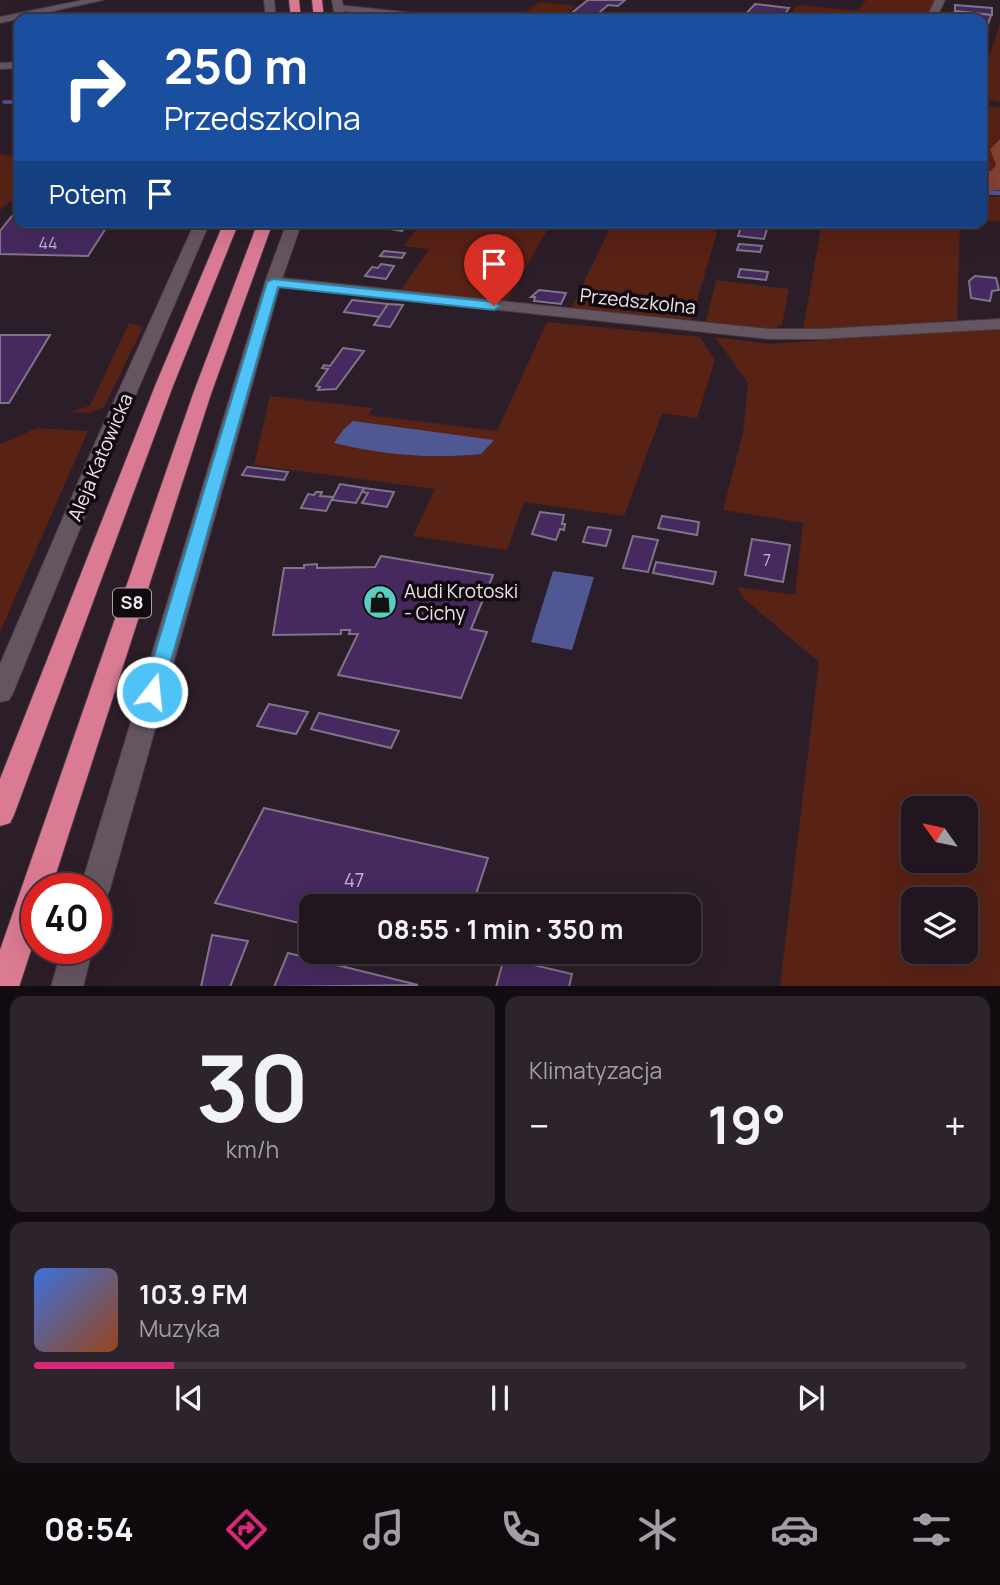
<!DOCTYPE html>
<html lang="pl">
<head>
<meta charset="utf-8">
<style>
	:root { --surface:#21161f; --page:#2d232c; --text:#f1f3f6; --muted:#a29fa4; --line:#3e353d; --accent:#db2777 }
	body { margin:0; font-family:Manrope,sans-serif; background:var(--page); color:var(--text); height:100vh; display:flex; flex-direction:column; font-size:26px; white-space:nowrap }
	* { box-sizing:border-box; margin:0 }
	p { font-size:23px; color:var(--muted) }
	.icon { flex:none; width:38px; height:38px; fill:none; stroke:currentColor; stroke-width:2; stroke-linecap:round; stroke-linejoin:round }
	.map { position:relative; height:986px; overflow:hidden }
	.details { display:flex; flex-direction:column; gap:10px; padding:10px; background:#120c11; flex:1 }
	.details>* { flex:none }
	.top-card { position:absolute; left:14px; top:14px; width:973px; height:214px; border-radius:14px; box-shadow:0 7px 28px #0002,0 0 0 2px var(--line); background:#1a4fa0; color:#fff; overflow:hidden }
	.needle { width:46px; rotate:303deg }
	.tools { position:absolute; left:901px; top:796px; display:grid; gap:14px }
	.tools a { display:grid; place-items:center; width:77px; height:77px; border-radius:14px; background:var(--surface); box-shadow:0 7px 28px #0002,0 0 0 2px var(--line); font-size:35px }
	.speed { position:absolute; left:21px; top:873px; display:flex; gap:14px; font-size:35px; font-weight:700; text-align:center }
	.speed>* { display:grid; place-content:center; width:91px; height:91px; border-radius:50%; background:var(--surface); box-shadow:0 7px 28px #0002,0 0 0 2px var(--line); line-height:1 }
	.speed .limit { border:10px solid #d22; background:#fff; color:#111 }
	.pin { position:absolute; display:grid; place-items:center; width:60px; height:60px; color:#fff; margin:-72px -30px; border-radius:50% 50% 50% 0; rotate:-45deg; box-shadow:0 0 7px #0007 }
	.pin .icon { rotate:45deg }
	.me { position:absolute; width:77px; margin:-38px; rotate:16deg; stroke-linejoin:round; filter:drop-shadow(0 0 5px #0008) }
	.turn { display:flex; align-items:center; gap:24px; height:147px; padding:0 35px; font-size:32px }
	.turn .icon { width:91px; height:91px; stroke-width:2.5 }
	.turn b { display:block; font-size:49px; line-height:60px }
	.then { display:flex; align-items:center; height:66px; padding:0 35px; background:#0003; gap:14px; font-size:26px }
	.big { font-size:52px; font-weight:700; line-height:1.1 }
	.details .widget { flex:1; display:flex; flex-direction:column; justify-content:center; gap:10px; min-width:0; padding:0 24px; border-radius:14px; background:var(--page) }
	.details .dial { align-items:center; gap:0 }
	.dial b { font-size:91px; line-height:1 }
	.song { display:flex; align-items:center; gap:21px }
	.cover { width:84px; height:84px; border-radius:10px; background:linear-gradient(135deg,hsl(220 70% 55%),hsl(20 70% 35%)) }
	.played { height:7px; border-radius:4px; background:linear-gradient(90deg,var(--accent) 15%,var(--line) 15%) }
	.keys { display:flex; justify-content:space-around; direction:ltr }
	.heat { display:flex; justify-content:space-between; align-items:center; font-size:38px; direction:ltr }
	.details .tiles { flex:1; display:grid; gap:10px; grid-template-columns:1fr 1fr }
	.widget:last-child { grid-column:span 2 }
	.trip { position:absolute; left:299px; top:894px; width:402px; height:70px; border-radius:14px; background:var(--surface); box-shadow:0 7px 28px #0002,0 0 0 2px var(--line); font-weight:700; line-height:70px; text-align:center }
	.tabs { display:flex; height:112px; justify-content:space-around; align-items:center; background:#0d090c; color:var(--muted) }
	.tabs .icon { width:49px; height:49px }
	.tabs .on { color:var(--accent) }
	.tabs b { font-size:32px; color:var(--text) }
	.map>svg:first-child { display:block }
	.green { fill:#582215; fill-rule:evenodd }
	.forest { fill:#854233 }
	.water { fill:#505893 }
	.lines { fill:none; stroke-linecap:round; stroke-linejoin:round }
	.stream-far1 { stroke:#505893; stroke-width:3.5 }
	.stream { stroke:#505893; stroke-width:4.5 }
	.building { fill:#45295f; stroke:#7e7688; stroke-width:2 }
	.street-casing { stroke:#443941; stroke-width:2 }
	.secondary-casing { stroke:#443941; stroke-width:2 }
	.highway-casing { stroke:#443941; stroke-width:2 }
	.street { fill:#655561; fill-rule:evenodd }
	.secondary { fill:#655561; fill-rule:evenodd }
	.highway { fill:#db7b93; fill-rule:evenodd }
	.route { fill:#4fc3f7; stroke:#337fa1; stroke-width:2 }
	.labels { text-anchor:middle; stroke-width:7; stroke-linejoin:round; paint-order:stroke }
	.number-label { font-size:16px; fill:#c4b6c9 }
	.shield { fill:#110a0f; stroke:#aca3aa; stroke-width:2 }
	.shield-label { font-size:18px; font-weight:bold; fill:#efe5ec }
	.street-label { font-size:19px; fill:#efe5ec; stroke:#110a0f }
	.poi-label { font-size:19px; fill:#efe5ec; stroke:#110a0f; text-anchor:start }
	.near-number-label { font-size:19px; fill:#c4b6c9 }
</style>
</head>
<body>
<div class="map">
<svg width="1000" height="987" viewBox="0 0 1000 987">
	<rect width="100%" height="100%" fill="#2c1e29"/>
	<g class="green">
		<polygon points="866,0 935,0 926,19 787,19 798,5 858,11"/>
		<polygon points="539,2 544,2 576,6 562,17 524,13"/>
		<polygon points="1000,23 1000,102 998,102 982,98 982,66 986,66"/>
		<polygon points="982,103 1000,108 1000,139 990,149 997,165 991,171 982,171"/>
		<polygon points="0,154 19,156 19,195 0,210"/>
		<polygon points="982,196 1000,197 1000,222 982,220"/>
		<polygon points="422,222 552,222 505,303 401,290 429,249 403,246"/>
		<polygon points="613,222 684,222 717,232 691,321 570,311"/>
		<polygon points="822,222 960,222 957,320 803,330"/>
		<polygon points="716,280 789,289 782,325 771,330 705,325"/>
		<polygon points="547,322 700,337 715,360 697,418 662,413 624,516 524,502 507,550 413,536 435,489 254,465 270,396 373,408 368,415 497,431"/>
		<polygon points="129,323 143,327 104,407 89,413 69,412 90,406"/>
		<path d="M1000 327V986H780L819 662 743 598 738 587 795 595 803 523 723 510 743 433 748 383 715 337 771 344ZM914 808H966V861H914ZM914 900H966V952H914Z"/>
		<polygon points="37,428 88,431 0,632 0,444"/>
	</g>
	<polygon class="forest" points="1000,139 1000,190 982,190 982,171 991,171 996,165 990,149"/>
	<g class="water">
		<path d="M353 421 494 440 481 454C430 459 384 455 334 443L343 430Z"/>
		<polygon points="553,571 594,577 572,650 531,642"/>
	</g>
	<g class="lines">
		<polyline class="stream-far1" points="4,102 19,102"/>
		<polyline class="stream" points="982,192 1000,193"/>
	</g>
	<g class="building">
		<polygon points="588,0 625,0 618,6 608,5 592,19 564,19"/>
		<polygon points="755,4 789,8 781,19 741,19"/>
		<polygon points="955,5 992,8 992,15 955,11"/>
		<polygon points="955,11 991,15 987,27 982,27 982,19 949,19"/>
		<polygon points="12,216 19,216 19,222 97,222 95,225 108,225 88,256 0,254 0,231"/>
		<polygon points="366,222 409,222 402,231 384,228 387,225"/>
		<polygon points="741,227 767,229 764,239 738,236"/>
		<polygon points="739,244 762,246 760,252 737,250"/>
		<polygon points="384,251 405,253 402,258 380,256"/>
		<polygon points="381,264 394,266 386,279 365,276 372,267 378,268"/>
		<polygon points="740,269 768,272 766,280 738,277"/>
		<polygon points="975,276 996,278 999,290 992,291 990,301 971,298 969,281"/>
		<polygon points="539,290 566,293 561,304 534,301 535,297 531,297"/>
		<polygon points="352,300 388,304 380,317 344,312"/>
		<polygon points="388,304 403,305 390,327 374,325"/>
		<polygon points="0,335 50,335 9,403 0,403"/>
		<polygon points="343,348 364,351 336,389 318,390 320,387 316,386 328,369 322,368 324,365 330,366"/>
		<polygon points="247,467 288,472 284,480 242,475"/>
		<polygon points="340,484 364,488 356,503 332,500"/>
		<polygon points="364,488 394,492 387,507 362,503 368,493 362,492"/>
		<polygon points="316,492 322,492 320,496 333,497 326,511 301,508 308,494 314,495"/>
		<polygon points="540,512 564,515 562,524 565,524 564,530 560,529 556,540 532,534"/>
		<polygon points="662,516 699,522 697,535 658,528"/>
		<polygon points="588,527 611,530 606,546 583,542"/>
		<polygon points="633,536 658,540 648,572 623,568"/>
		<polygon points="752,539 790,545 783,582 745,575"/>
		<polygon points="381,556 493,575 471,629 487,632 461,698 338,675 358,634 349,634 350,630 341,630 341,634 273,635 284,568 304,568 304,565 317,564 317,568 375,567"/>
		<polygon points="656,562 716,572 713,584 653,573"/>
		<polygon points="269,704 308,712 296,734 257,726"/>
		<polygon points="319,713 399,731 391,748 311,729"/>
		<polygon points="264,808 488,858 472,906 312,906 312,926 215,903"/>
		<polygon points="212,935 248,941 230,987 201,987"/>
		<polygon points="288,953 418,985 274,987"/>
		<polygon points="504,958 572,974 569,987 496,987"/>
	</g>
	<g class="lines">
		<g class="street-casing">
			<g id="street">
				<polygon points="83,0 103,0 0,23 0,17"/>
				<polygon points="935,0 945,0 936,19 926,19"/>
				<polygon points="338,5 442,16 447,19 415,19 334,10 333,8"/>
				<polygon points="19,62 19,68 0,69 0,63"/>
				<polygon points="273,277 769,329 822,329 1000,319 1000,329 822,339 769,339 267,285 265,282 267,279"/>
			</g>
		</g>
		<g class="secondary-casing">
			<g id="secondary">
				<polygon points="264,0 274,0 276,19 266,19"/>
				<polygon points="332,0 342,0 345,19 335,19"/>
				<polygon points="195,222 210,222 115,443 13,693 9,700 0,702 0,664 95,443"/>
				<polygon points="287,222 302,222 281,282 110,889 106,898 96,901 96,889 80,889 265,282"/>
				<polygon points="62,948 93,948 83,987 51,987"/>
			</g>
		</g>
		<g class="highway-casing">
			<g id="highway">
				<polygon points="289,0 299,0 301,19 291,19"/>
				<polygon points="312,0 322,0 324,19 314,19"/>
				<polygon points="224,222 239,222 173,386 14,815 10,823 0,826 0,779 155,386"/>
				<polygon points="258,222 273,222 211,394 51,889 37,889 37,932 19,987 0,987 0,950 193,394"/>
			</g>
		</g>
		<use href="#street" class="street"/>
		<use href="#secondary" class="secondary"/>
		<use href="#highway" class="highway"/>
	</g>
	<polygon class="route" points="273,279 494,302 500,306 494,310 278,287 162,692 159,697 146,697 143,692 267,282"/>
	<defs>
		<g id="shop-disc" transform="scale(1.75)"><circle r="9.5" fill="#56cec4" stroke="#110a0f"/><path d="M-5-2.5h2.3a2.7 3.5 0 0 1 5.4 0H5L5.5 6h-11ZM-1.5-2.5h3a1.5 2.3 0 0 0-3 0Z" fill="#111"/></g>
	</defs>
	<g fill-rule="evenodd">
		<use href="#shop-disc" x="380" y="602"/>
	</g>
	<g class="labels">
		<g class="number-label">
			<text x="48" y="249">44</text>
			<text x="767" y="566">7</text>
		</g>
		<rect class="shield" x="113" y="588.5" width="38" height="29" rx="5"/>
		<g class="shield-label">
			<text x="132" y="609">S8</text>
		</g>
		<g class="street-label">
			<text transform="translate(638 301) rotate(6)" y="7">Przedszkolna</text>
			<text transform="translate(100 457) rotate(-67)" y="7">Aleja Katowicka</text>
		</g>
		<g class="poi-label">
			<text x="404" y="598">Audi Krotoski<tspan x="404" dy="22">- Cichy</tspan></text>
		</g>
		<g class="near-number-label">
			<text x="354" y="887">47</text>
		</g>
	</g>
</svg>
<div class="tools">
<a><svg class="needle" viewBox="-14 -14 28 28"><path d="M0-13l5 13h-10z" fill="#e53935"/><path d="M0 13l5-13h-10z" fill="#a29fa4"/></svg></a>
<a><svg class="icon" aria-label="layers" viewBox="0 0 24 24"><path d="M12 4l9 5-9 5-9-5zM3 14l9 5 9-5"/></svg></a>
</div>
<div class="speed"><div class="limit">40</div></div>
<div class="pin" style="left:494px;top:306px;background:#d93025"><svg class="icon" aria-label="arrive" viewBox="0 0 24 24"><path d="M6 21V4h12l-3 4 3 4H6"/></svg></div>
<svg class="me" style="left:152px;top:692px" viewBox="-20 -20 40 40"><circle r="17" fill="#4fc3f7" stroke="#fff" stroke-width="3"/><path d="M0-11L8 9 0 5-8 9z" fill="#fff"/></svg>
<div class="trip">08:55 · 1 min · 350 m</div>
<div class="top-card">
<div class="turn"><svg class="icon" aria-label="right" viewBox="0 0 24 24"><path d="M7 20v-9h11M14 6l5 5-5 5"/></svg><div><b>250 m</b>Przedszkolna</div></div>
<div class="then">Potem<svg class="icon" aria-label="arrive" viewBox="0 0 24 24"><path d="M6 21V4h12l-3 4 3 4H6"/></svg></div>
</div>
</div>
<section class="details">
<div class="tiles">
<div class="widget dial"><b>30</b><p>km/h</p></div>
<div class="widget"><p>Klimatyzacja</p>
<div class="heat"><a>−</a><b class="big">19°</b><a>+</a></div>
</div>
<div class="widget">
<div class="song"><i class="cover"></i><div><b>103.9 FM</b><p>Muzyka</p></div></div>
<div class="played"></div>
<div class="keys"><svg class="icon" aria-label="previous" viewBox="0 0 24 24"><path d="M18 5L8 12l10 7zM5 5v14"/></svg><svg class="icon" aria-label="pause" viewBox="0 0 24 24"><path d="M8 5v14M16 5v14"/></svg><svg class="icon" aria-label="next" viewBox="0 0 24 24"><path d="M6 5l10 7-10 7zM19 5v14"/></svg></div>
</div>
</div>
</section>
<nav class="tabs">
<b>08:54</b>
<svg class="icon on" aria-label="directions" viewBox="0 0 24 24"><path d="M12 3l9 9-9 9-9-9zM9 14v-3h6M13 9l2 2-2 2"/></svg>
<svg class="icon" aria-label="music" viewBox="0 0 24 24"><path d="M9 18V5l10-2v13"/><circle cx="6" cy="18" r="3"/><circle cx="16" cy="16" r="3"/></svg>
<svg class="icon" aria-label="phone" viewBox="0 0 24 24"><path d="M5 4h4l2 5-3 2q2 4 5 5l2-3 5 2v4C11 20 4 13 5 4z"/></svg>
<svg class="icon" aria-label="climate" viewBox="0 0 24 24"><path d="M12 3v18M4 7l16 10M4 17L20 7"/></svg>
<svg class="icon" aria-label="car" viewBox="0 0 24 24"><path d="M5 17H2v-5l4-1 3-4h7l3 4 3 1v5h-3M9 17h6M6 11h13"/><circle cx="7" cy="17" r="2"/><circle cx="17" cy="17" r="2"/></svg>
<svg class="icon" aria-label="filters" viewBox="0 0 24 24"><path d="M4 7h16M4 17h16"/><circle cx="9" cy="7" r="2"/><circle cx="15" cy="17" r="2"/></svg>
</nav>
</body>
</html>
